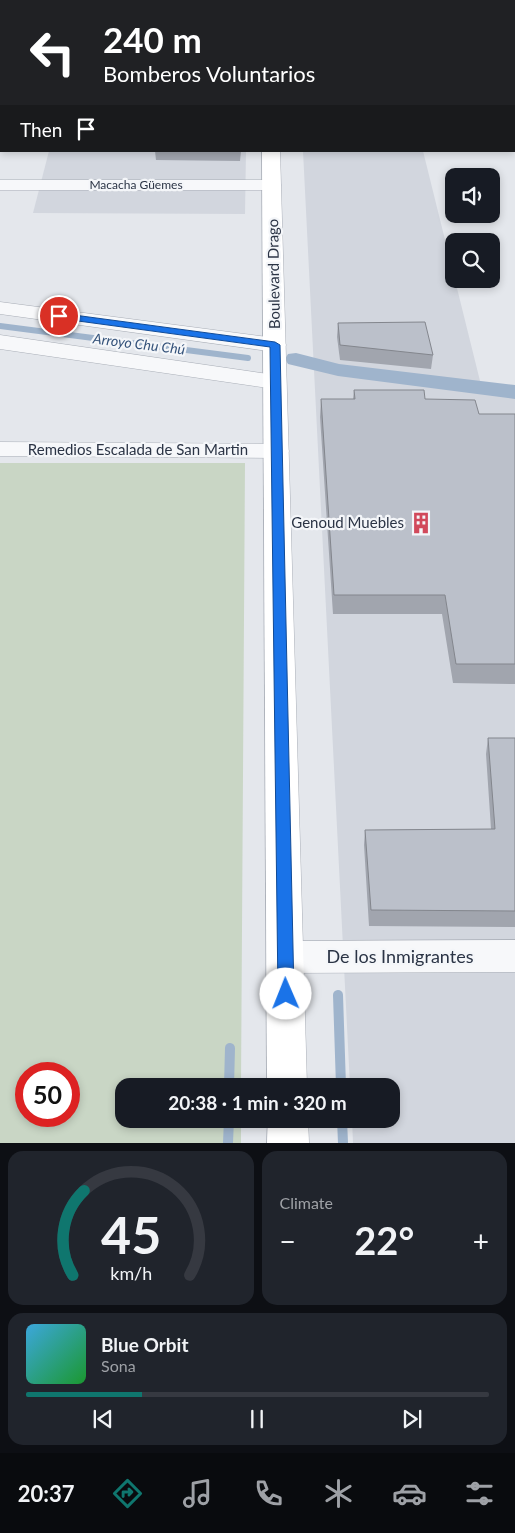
<!DOCTYPE html>
<html lang="en">
<head>
<meta charset="utf-8">
<style>
	:root { --surface:#171b24; --page:#20242c; --text:#f1f3f6; --muted:#9ea1a6; --line:#363941; --accent:#0f766e }
	body { margin:0; font-family:Lato,sans-serif; background:var(--page); color:var(--text); height:100vh; display:flex; flex-direction:column; font-size:19px; white-space:nowrap }
	* { box-sizing:border-box; margin:0 }
	p { font-size:16px; color:var(--muted) }
	.icon { flex:none; width:28px; height:28px; fill:none; stroke:currentColor; stroke-width:2; stroke-linecap:round; stroke-linejoin:round }
	.map { position:relative; height:1143px; overflow:hidden }
	.side { display:flex; flex-direction:column; gap:8px; padding:8px; background:#0d0f14; flex:1 }
	.side>* { flex:none }
	.guide { position:absolute; left:0px; top:0px; width:515px; height:152px; box-shadow:0 2px 8px #0003; background:#202124; color:#fff; overflow:hidden }
	.tools { position:absolute; left:445px; top:168px; display:grid; gap:10px }
	.tools a { display:grid; place-items:center; width:55px; height:55px; border-radius:10px; background:var(--surface); box-shadow:0 2px 8px #0003; font-size:25px }
	.speed { position:absolute; left:15px; top:1062px; display:flex; gap:10px; font-size:25px; font-weight:700; text-align:center }
	.speed>* { display:grid; place-content:center; width:65px; height:65px; border-radius:50%; background:var(--surface); box-shadow:0 2px 8px #0003; line-height:1 }
	.speed .limit { border:8px solid #d22; background:#fff; color:#111 }
	.pin { position:absolute; display:grid; place-items:center; width:42px; height:42px; color:#fff; margin:-21px; border:2px solid #fff; border-radius:50%; box-shadow:0 1px 5px #0007 }
	.me { position:absolute; width:55px; margin:-28px; rotate:359deg; stroke-linejoin:round; filter:drop-shadow(0 0 4px #0008) }
	.turn { display:flex; align-items:center; gap:18px; height:105px; padding:0 20px; font-size:22px }
	.turn .icon { width:65px; height:65px; stroke-width:2.5 }
	.turn b { display:block; font-size:35px; line-height:42px }
	.then { display:flex; align-items:center; height:48px; padding:0 20px; background:#0003; gap:10px; font-size:19px }
	.big { font-size:38px; font-weight:700; line-height:1.1 }
	.side .tile { flex:1; display:flex; flex-direction:column; justify-content:center; gap:8px; min-width:0; padding:0 18px; border-radius:15px; background:var(--page) }
	.side .dial { align-items:center; gap:0 }
	.dial svg { height:130px; overflow:visible; fill:none; stroke:var(--line); stroke-width:7; stroke-linecap:round; text-anchor:middle }
	.dial text { fill:var(--text); stroke:none }
	.song { display:flex; align-items:center; gap:15px }
	.cover { width:60px; height:60px; border-radius:8px; background:linear-gradient(135deg,hsl(200 70% 55%),hsl(130 70% 35%)) }
	.played { height:5px; border-radius:2px; background:linear-gradient(90deg,var(--accent) 25%,var(--line) 25%) }
	.keys { display:flex; justify-content:space-around; direction:ltr }
	.heat { display:flex; justify-content:space-between; align-items:center; font-size:28px; direction:ltr }
	.side .tiles { flex:1; display:grid; gap:8px; grid-template-columns:1fr 1fr }
	.tile:last-child { grid-column:span 2 }
	.trip { position:absolute; left:115px; top:1078px; width:285px; height:50px; border-radius:15px; background:var(--surface); box-shadow:0 2px 8px #0003; font-weight:700; line-height:50px; text-align:center }
	.tab-bar { display:flex; height:80px; justify-content:space-around; align-items:center; background:#090b0e; color:var(--muted) }
	.tab-bar .icon { width:35px; height:35px }
	.tab-bar .current { color:var(--accent) }
	.tab-bar b { font-size:22px; color:var(--text) }
	.map>svg:first-child { display:block }
	.built { fill:#d2d6de }
	.green { fill:#c9d6c5; fill-rule:evenodd }
	.lines { fill:none; stroke-linecap:round; stroke-linejoin:round }
	.stream-far1 { stroke:#9fb4cc; stroke-width:6 }
	.stream { stroke:#9fb4cc; stroke-width:10 }
	.canal { fill:#9fb4cc; fill-rule:evenodd }
	.minor-casing { stroke:#a9aeb7; stroke-width:1 }
	.secondary-casing { stroke:#a9aeb7; stroke-width:1 }
	.trunk-casing { stroke:#8b94a3; stroke-width:1 }
	.minor { fill:#f7f8fa; fill-rule:evenodd }
	.secondary { fill:#fff; fill-rule:evenodd }
	.trunk { fill:#fff; fill-rule:evenodd }
	.wall { fill:#a1a5ae }
	.building { fill:#bbc0ca; stroke:#83868d }
	.route { fill:#1a73e8; stroke:#114b97 }
	.labels { text-anchor:middle; stroke-width:4.5; stroke-linejoin:round; paint-order:stroke }
	.far-street-label { font-size:12px; fill:#2b3445; stroke:#f4f6f9 }
	.far-water-label { font-size:14px; font-style:italic; fill:#34527a; stroke:#f4f6f9 }
	.street-label { font-size:15px; fill:#2b3445; stroke:#f4f6f9 }
	.poi-label { font-size:15px; fill:#2b3445; stroke:#f4f6f9; text-anchor:end }
	.near-street-label { font-size:18px; fill:#2b3445; stroke:#f4f6f9 }
</style>
</head>
<body>
<div class="map">
<svg width="515" height="1143" viewBox="0 0 515 1143">
	<rect width="100%" height="100%" fill="#e4e7ec"/>
	<g class="built">
		<polygon points="49,151 246,151 245,214 33,213"/>
		<polygon points="303,151 423,151 483,393 515,398 515,1143 353,1143 352,1119 391,1119 391,1086 350,1086"/>
	</g>
	<path class="green" d="M0 463H245L241 1086H124V1119H241V1143H0ZM26 1074H69V1116H26Z"/>
	<g class="lines">
		<polyline class="stream-far1" points="0,326 248,358"/>
		<g class="stream">
			<polyline points="338,995 341,1086"/>
			<polyline points="229,1086 230,1048"/>
			<polyline points="342,1119 343,1143"/>
			<polyline points="228,1143 229,1119"/>
		</g>
		<polygon class="canal" points="296,353 339,364 515,385 515,399 338,376 288,364 285,359 288,354"/>
		<g class="minor-casing">
			<g id="minor">
				<rect x="0" y="75" width="1" height="10"/>
				<polygon points="0,180 272,180 278,181 281,185 278,189 272,190 0,190"/>
				<polygon points="0,302 275,338 283,340 286,345 283,350 275,352 0,314"/>
				<polygon points="0,335 275,375 283,377 286,382 283,387 275,389 0,349"/>
				<polygon points="0,442 277,444 286,446 289,451 286,456 277,458 0,456"/>
				<polygon points="515,940 515,972 286,973 273,968 268,957 273,946 286,941"/>
			</g>
		</g>
		<g class="secondary-casing">
			<g id="secondary">
				<polygon points="262,151 280,151 307,1086 267,1086"/>
				<polygon points="268,1119 308,1119 309,1143 267,1143"/>
			</g>
		</g>
		<g class="trunk-casing">
			<g id="trunk">
				<polygon points="93,0 116,0 117,1 94,1"/>
				<rect x="514" y="48" width="1" height="8"/>
			</g>
		</g>
		<use href="#minor" class="minor"/>
		<use href="#secondary" class="secondary"/>
		<use href="#trunk" class="trunk"/>
	</g>
	<g class="wall">
		<polygon points="155,151 241,151 240,161 156,160"/>
		<polygon points="338,323 433,355 431,369 340,360 337,337"/>
		<polygon points="354,390 425,399 479,414 515,414 515,684 453,683 442,614 333,614 320,417 321,399 353,399"/>
		<polygon points="488,738 515,738 515,927 369,926 364,845 365,830 491,829 486,754"/>
	</g>
	<g class="building">
		<polygon points="510,0 515,0 515,11 514,10 514,1 510,1"/>
		<polygon points="425,322 433,355 340,345 338,323"/>
		<polygon points="354,390 424,390 425,399 475,400 479,414 515,414 515,664 456,664 445,595 334,595 321,399 355,399"/>
		<polygon points="488,738 515,738 515,911 371,910 365,830 495,829"/>
	</g>
	<polygon class="route" points="59,313 275,342 280,345 294,994 292,999 286,1001 281,999 278,994 270,347 56,318 54,316"/>
	<defs>
		<g id="building-bare" transform="scale(1.725)"><path d="M-4-6H4V6H1V3H-1V6H-4ZM-2.5-4.3h1.7v1.8h-1.7ZM.8-4.3h1.7v1.8H.8ZM-2.5-1h1.7V.8h-1.7ZM.8-1h1.7V.8H.8Z" fill="#d1495b" stroke="#f4f6f9" stroke-width="2.5" paint-order="stroke"/></g>
	</defs>
	<g fill-rule="evenodd">
		<use href="#building-bare" x="421" y="523"/>
	</g>
	<g class="labels">
		<g class="far-street-label">
			<text x="136" y="189">Macacha Güemes</text>
		</g>
		<g class="far-water-label">
			<text transform="translate(139 344) rotate(7)" y="5">Arroyo Chu Chú</text>
		</g>
		<g class="street-label">
			<text transform="translate(274 274) rotate(-91)" y="5">Boulevard Drago</text>
			<text x="138" y="455">Remedios Escalada de San Martin</text>
		</g>
		<g class="poi-label">
			<text x="404" y="528">Genoud Muebles</text>
		</g>
		<g class="near-street-label">
			<text x="400" y="963">De los Inmigrantes</text>
		</g>
	</g>
</svg>
<div class="tools">
<a><svg class="icon" aria-label="sound" viewBox="0 0 24 24"><path d="M4 9h4l5-4v14l-5-4H4zM17 9q2 3 0 6"/></svg></a>
<a><svg class="icon" aria-label="search" viewBox="0 0 24 24"><circle cx="10" cy="10" r="6"/><path d="M15 15l6 6"/></svg></a>
</div>
<div class="speed"><div class="limit">50</div></div>
<div class="pin" style="left:59px;top:316px;background:#d93025"><svg class="icon" aria-label="arrive" viewBox="0 0 24 24"><path d="M6 21V4h12l-3 4 3 4H6"/></svg></div>
<svg class="me" style="left:286px;top:994px" viewBox="-20 -20 40 40"><circle r="19" fill="#fff"/><path d="M0-13L10 11 0 6-10 11z" fill="#1a73e8"/></svg>
<div class="trip">20:38 · 1 min · 320 m</div>
<div class="guide">
<div class="turn"><svg class="icon" aria-label="left" viewBox="0 0 24 24"><path d="M17 20v-9H6M10 6l-5 5 5 5"/></svg><div><b>240 m</b>Bomberos Voluntarios</div></div>
<div class="then">Then<svg class="icon" aria-label="arrive" viewBox="0 0 24 24"><path d="M6 21V4h12l-3 4 3 4H6"/></svg></div>
</div>
</div>
<section class="side">
<div class="tiles">
<div class="tile dial"><svg viewBox="0 0 100 80">
<path d="M14 69A42 42 0 1 1 86 69"/>
<path d="M14 69A42 42 0 0 1 21 17" stroke="#0f766e"/>
<text x="50" y="56" font-size="32" font-weight="700">45</text>
<text x="50" y="72" font-size="11">km/h</text>
</svg></div>
<div class="tile"><p>Climate</p>
<div class="heat"><a>−</a><b class="big">22°</b><a>+</a></div>
</div>
<div class="tile">
<div class="song"><i class="cover"></i><div><b>Blue Orbit</b><p>Sona</p></div></div>
<div class="played"></div>
<div class="keys"><svg class="icon" aria-label="previous" viewBox="0 0 24 24"><path d="M18 5L8 12l10 7zM5 5v14"/></svg><svg class="icon" aria-label="pause" viewBox="0 0 24 24"><path d="M8 5v14M16 5v14"/></svg><svg class="icon" aria-label="next" viewBox="0 0 24 24"><path d="M6 5l10 7-10 7zM19 5v14"/></svg></div>
</div>
</div>
</section>
<nav class="tab-bar">
<b>20:37</b>
<svg class="icon current" aria-label="directions" viewBox="0 0 24 24"><path d="M12 3l9 9-9 9-9-9zM9 14v-3h6M13 9l2 2-2 2"/></svg>
<svg class="icon" aria-label="music" viewBox="0 0 24 24"><path d="M9 18V5l10-2v13"/><circle cx="6" cy="18" r="3"/><circle cx="16" cy="16" r="3"/></svg>
<svg class="icon" aria-label="phone" viewBox="0 0 24 24"><path d="M5 4h4l2 5-3 2q2 4 5 5l2-3 5 2v4C11 20 4 13 5 4z"/></svg>
<svg class="icon" aria-label="climate" viewBox="0 0 24 24"><path d="M12 3v18M4 7l16 10M4 17L20 7"/></svg>
<svg class="icon" aria-label="car" viewBox="0 0 24 24"><path d="M5 17H2v-5l4-1 3-4h7l3 4 3 1v5h-3M9 17h6M6 11h13"/><circle cx="7" cy="17" r="2"/><circle cx="17" cy="17" r="2"/></svg>
<svg class="icon" aria-label="filters" viewBox="0 0 24 24"><path d="M4 7h16M4 17h16"/><circle cx="9" cy="7" r="2"/><circle cx="15" cy="17" r="2"/></svg>
</nav>
</body>
</html>
